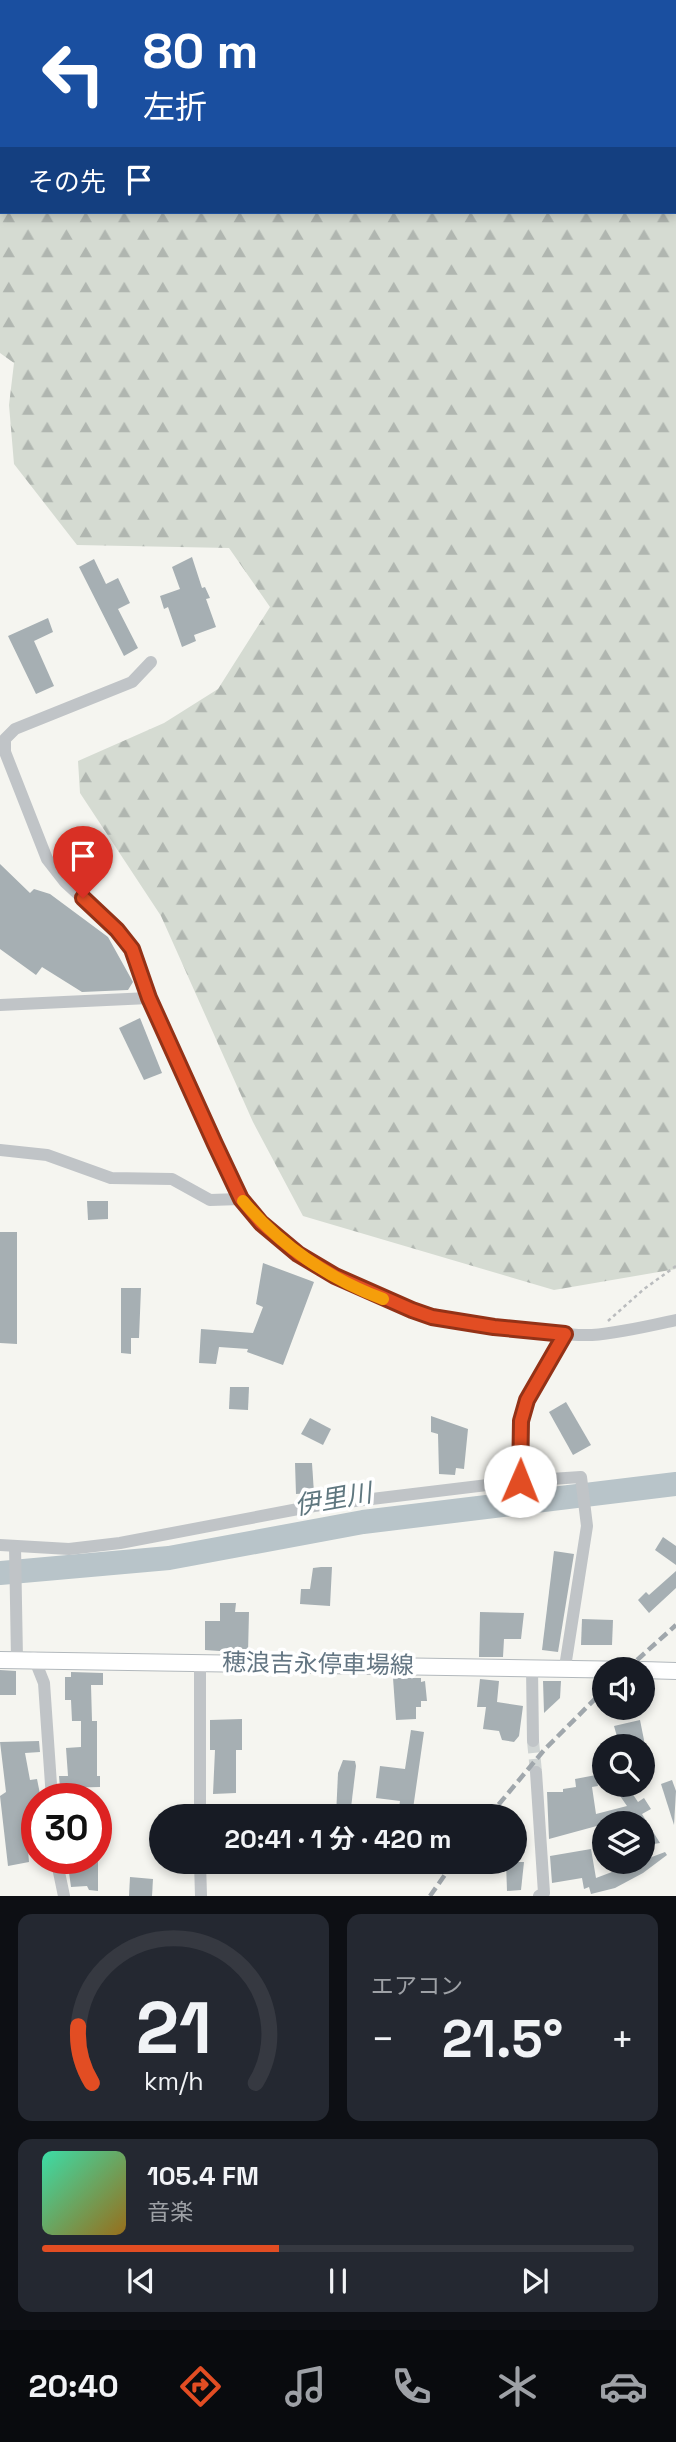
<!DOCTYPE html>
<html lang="ja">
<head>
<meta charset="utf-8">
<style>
	:root { --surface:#171b24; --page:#242831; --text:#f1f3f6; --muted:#9ea1a6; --line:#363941; --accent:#e24d23 }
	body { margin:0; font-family:"Space Grotesk","Noto Sans JP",sans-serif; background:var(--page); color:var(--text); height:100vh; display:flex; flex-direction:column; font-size:26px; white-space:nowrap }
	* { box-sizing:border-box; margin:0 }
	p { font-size:23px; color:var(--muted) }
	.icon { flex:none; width:38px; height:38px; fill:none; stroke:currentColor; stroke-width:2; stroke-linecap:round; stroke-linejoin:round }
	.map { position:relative; height:1896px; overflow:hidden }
	.side { display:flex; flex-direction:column; gap:18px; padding:18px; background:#0d0f14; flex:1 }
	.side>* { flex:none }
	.banner { position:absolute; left:0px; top:0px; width:677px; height:214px; box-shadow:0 4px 10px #0003; background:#1a4fa0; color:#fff; overflow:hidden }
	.buttons { position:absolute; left:592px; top:1657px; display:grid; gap:14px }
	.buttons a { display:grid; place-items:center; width:63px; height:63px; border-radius:50%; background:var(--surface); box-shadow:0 4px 10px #0003; font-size:35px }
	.speed { position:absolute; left:21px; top:1783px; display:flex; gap:14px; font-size:35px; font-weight:700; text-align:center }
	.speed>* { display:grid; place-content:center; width:91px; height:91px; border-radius:50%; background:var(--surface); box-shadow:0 4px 10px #0003; line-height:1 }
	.speed .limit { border:10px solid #d22; background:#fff; color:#111 }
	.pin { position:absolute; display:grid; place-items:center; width:60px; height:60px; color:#fff; margin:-72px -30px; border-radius:50% 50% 50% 0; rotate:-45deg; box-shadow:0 0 7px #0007 }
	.pin .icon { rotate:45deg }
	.me { position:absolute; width:77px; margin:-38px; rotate:1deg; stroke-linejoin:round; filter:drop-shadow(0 0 5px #0008) }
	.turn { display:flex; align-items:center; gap:24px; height:147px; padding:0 28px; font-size:32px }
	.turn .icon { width:91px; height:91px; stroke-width:2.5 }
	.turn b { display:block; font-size:49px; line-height:60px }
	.then { display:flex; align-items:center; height:66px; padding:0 28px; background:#0003; gap:14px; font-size:26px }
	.big { font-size:52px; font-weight:700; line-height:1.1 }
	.side .tile { flex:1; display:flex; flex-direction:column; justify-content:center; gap:10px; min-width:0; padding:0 24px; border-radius:14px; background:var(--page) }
	.side .dial { align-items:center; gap:0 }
	.dial svg { height:182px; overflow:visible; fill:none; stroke:var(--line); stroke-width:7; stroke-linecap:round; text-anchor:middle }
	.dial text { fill:var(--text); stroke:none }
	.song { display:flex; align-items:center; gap:21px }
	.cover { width:84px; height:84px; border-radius:10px; background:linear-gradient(135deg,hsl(160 70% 55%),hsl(40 70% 35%)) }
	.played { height:7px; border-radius:4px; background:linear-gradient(90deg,var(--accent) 40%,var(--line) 40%) }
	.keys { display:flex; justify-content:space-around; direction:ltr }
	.heat { display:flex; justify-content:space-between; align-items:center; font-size:38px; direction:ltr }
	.side .tiles { flex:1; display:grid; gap:18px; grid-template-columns:1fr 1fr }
	.tile:last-child { grid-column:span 2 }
	.trip { position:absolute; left:149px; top:1804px; width:378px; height:70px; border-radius:35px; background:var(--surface); box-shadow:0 4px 10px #0003; font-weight:700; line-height:70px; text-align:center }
	.dock { display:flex; height:112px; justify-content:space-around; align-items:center; background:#090b0e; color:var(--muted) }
	.dock .icon { width:49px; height:49px }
	.dock .on { color:var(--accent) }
	.dock b { font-size:32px; color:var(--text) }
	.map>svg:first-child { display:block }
	.forest { fill:url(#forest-firs); fill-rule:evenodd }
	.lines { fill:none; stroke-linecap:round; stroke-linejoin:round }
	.river { stroke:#b8c4c9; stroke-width:24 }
	.building { fill:#a6afb3 }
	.street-tunnel { stroke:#d0d5d4; stroke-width:12; stroke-dasharray:12 6; stroke-linecap:butt }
	.secondary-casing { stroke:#b2b8bc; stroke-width:18 }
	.path { stroke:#babcbe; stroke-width:2.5; stroke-dasharray:3.5 3.5; stroke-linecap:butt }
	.street { stroke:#c0c4c7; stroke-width:12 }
	.secondary { stroke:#fff; stroke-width:16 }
	.rail { stroke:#a0a7ac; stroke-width:4.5; stroke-dasharray:10 5; stroke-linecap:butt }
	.route-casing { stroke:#933217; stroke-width:18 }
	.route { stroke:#e24d23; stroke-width:12 }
	.slow { stroke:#f59e0b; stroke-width:12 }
	.labels { text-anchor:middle; stroke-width:7; stroke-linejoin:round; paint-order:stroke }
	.street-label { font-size:24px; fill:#637582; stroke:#fff }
	.water-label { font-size:26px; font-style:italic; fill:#5f777f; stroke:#fff }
</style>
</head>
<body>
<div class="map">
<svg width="676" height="1896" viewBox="0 0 676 1896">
	<defs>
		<pattern id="forest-firs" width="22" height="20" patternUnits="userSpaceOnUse" patternTransform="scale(1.75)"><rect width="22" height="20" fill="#d5dbd2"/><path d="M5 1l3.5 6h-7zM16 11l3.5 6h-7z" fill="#b0b6b0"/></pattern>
	</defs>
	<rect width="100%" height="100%" fill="#f5f5f0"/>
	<path class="forest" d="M0 0H676V1269L554 1290 303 1216 253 1122 161 916 80 793 78 761 164 723 218 689 270 607 229 548 77 545 14 464 9 405 14 363 0 353ZM2 2H676V212H2Z"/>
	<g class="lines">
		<polyline class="river" points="0,1573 169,1558 363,1522 676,1484"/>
	</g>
	<g class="building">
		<polygon points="192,557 202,588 205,587 210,598 206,599 216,627 194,635 196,641 182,647 168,607 164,609 160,596 180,589 172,567"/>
		<polygon points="94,559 106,584 118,578 130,603 118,609 138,648 124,656 79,567"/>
		<polygon points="48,618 53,632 34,641 54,686 36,694 8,636"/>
		<polygon points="0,864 30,893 34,889 50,894 108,937 133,982 128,990 82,992 42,967 36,975 0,949"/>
		<polygon points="140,1018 162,1073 144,1080 119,1028"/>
		<polygon points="87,1201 108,1201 108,1219 88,1220"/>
		<polygon points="0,1232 17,1232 17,1344 0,1343"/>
		<polygon points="263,1263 314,1282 283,1365 247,1352 248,1349 219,1347 216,1364 199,1363 201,1329 253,1333 263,1307 256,1304"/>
		<polygon points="121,1288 141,1288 139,1338 131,1338 131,1354 121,1353"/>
		<polygon points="230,1387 249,1387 248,1410 229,1409"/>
		<polygon points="566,1402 591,1445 573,1455 549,1412"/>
		<polygon points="431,1416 468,1429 464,1469 456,1468 455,1475 439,1474 438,1434 431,1432"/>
		<polygon points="310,1418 331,1429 323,1445 301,1434"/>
		<polygon points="295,1463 312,1463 314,1493 296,1494"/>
		<polygon points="663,1537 676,1546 676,1565 655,1550"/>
		<polygon points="554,1551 574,1554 558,1652 542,1650"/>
		<polygon points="321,1567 332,1567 330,1606 300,1604 301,1589 310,1589 313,1568"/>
		<polygon points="676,1571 676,1588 649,1613 638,1600 646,1592 649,1595"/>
		<polygon points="220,1603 236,1603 235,1612 249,1612 248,1653 205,1650 205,1621 220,1621"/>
		<polygon points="480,1612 524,1613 521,1639 504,1639 503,1657 479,1657"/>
		<polygon points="582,1619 613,1620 612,1645 581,1645"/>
		<polygon points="0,1670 16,1671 16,1695 0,1695"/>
		<polygon points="71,1672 103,1673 103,1685 91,1685 92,1721 97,1721 97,1776 100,1776 100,1787 60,1788 59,1776 68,1776 66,1748 81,1747 81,1721 72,1721 71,1700 65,1700 65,1677 71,1677"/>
		<polygon points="393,1678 421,1678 421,1682 425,1681 427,1701 421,1701 421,1707 416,1707 416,1719 396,1720"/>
		<polygon points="480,1679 499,1681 497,1702 523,1706 519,1736 514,1742 502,1740 499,1731 483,1729 486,1707 477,1707"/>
		<polygon points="543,1681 561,1681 560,1698 544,1713"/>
		<polygon points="242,1719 242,1750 236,1750 236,1793 213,1794 215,1750 210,1750 210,1720"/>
		<polygon points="640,1720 645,1745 625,1746 624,1739 618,1740 614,1726"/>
		<polygon points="411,1730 424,1732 412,1816 398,1816 400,1801 376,1798 380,1766 405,1769"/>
		<polygon points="39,1741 40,1752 25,1753 30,1780 37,1779 41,1799 37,1799 37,1812 30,1814 34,1836 27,1837 29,1862 8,1866 0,1796 6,1792 0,1742"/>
		<polygon points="343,1760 355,1761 356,1766 350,1816 336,1816 338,1773"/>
		<polygon points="596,1775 598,1786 592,1787 596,1814 627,1806 618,1793 628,1787 638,1802 644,1798 651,1809 642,1814 660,1843 642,1846 642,1824 604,1824 549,1839 547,1792 563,1792 563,1789 576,1787 575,1779"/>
		<polygon points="672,1780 676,1791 674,1825 661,1784"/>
		<polygon points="591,1849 596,1878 665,1852 667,1855 643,1873 615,1888 591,1894 589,1887 584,1889 582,1878 552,1883 550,1856"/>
		<polygon points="67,1858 98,1858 98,1891 89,1890 87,1886 71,1887"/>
		<polygon points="506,1862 524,1862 521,1890 507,1891"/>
		<polygon points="130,1877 153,1879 152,1896 129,1896"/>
	</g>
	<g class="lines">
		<polyline class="street-tunnel" points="533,1741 536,1772"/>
		<g class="secondary-casing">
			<g id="secondary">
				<polyline points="0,1660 637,1670"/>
				<polyline points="642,1670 676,1671"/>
			</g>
		</g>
		<polyline class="path" points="608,1321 644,1289 676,1266"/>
		<g class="street">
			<path d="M151 662 132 682 15 729 5 739V752L47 859 65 882 117 930 132 949 149 998 241 1199C313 1286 418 1320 528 1330 549 1332 571 1336 592 1335 620 1333 649 1326 676 1320"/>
			<polyline points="0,1005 149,998"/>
			<polyline points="0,1150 47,1155 111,1178 172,1179 210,1200 241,1199"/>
			<polyline points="520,1481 521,1421 527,1400 565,1334"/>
			<polyline points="0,1545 69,1549 120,1543 314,1506 520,1481 581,1477 587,1526 565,1667"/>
			<polyline points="15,1546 17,1659"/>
			<polyline points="34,1658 44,1683 52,1799"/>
			<polyline points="532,1668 533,1741"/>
			<polyline points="536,1772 544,1893 539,1896"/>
			<polyline points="200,1816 200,1662"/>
			<polyline points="56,1858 64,1896"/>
			<polyline points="200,1862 201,1896"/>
		</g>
		<use href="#secondary" class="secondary"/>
		<g class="rail">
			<polyline points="626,1670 676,1625"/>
			<polyline points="489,1816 545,1749 604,1690"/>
			<polyline points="430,1896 454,1862"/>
		</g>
	</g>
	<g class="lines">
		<g class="route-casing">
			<polyline id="route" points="83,898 117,930 132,949 149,998 215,1144 241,1199 261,1223 298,1254 335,1276 412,1310 432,1317 494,1327 565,1334 527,1400 521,1421 520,1481"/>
		</g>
		<use href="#route" class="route"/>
		<path class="slow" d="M243 1201C280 1245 329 1279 383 1299"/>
	</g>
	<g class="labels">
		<g class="street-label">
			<text transform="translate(318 1664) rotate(1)" y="8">穂浪吉永停車場線</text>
		</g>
		<g class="water-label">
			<text transform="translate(333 1499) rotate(-10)" y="9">伊里川</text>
		</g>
	</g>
</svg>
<div class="buttons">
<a><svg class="icon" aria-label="sound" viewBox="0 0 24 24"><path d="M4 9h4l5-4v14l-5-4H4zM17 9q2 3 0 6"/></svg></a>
<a><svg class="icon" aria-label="search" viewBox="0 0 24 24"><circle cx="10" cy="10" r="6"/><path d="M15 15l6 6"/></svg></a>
<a><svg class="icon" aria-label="layers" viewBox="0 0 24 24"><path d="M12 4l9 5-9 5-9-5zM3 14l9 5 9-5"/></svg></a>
</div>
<div class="speed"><div class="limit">30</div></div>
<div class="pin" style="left:83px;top:898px;background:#d93025"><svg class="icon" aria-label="arrive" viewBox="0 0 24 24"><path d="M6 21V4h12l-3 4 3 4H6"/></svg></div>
<svg class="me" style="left:520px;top:1481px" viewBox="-20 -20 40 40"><circle r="19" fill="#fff"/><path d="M0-13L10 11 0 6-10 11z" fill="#e24d23"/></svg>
<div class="trip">20:41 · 1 分 · 420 m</div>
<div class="banner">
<div class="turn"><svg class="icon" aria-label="left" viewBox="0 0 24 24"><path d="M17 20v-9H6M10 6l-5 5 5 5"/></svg><div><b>80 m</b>左折</div></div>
<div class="then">その先<svg class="icon" aria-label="arrive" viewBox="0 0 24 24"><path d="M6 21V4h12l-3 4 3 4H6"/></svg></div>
</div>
</div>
<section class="side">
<div class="tiles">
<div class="tile dial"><svg viewBox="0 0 100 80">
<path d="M14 69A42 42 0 1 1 86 69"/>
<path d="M14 69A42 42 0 0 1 8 44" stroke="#e24d23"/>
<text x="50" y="56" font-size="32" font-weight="700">21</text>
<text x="50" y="72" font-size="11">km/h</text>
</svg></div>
<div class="tile"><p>エアコン</p>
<div class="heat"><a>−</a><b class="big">21.5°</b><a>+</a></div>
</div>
<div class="tile">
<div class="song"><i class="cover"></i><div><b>105.4 FM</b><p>音楽</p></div></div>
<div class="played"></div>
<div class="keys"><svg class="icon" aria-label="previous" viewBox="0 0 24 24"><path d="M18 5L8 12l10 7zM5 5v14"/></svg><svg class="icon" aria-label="pause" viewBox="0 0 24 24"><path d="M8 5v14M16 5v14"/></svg><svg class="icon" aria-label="next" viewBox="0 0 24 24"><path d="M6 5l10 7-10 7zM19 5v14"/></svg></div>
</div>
</div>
</section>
<nav class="dock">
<b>20:40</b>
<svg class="icon on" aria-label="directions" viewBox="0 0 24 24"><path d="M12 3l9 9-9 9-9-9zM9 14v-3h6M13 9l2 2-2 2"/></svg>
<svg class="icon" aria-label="music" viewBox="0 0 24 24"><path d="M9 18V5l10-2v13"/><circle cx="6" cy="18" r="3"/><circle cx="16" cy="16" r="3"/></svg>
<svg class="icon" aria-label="phone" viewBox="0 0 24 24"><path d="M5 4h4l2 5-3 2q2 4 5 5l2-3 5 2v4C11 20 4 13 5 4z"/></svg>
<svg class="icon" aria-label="climate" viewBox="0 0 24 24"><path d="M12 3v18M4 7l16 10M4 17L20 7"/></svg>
<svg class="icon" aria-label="car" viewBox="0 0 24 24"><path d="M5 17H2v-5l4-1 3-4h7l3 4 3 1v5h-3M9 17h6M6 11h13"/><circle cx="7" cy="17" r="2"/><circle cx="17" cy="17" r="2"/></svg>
</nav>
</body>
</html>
